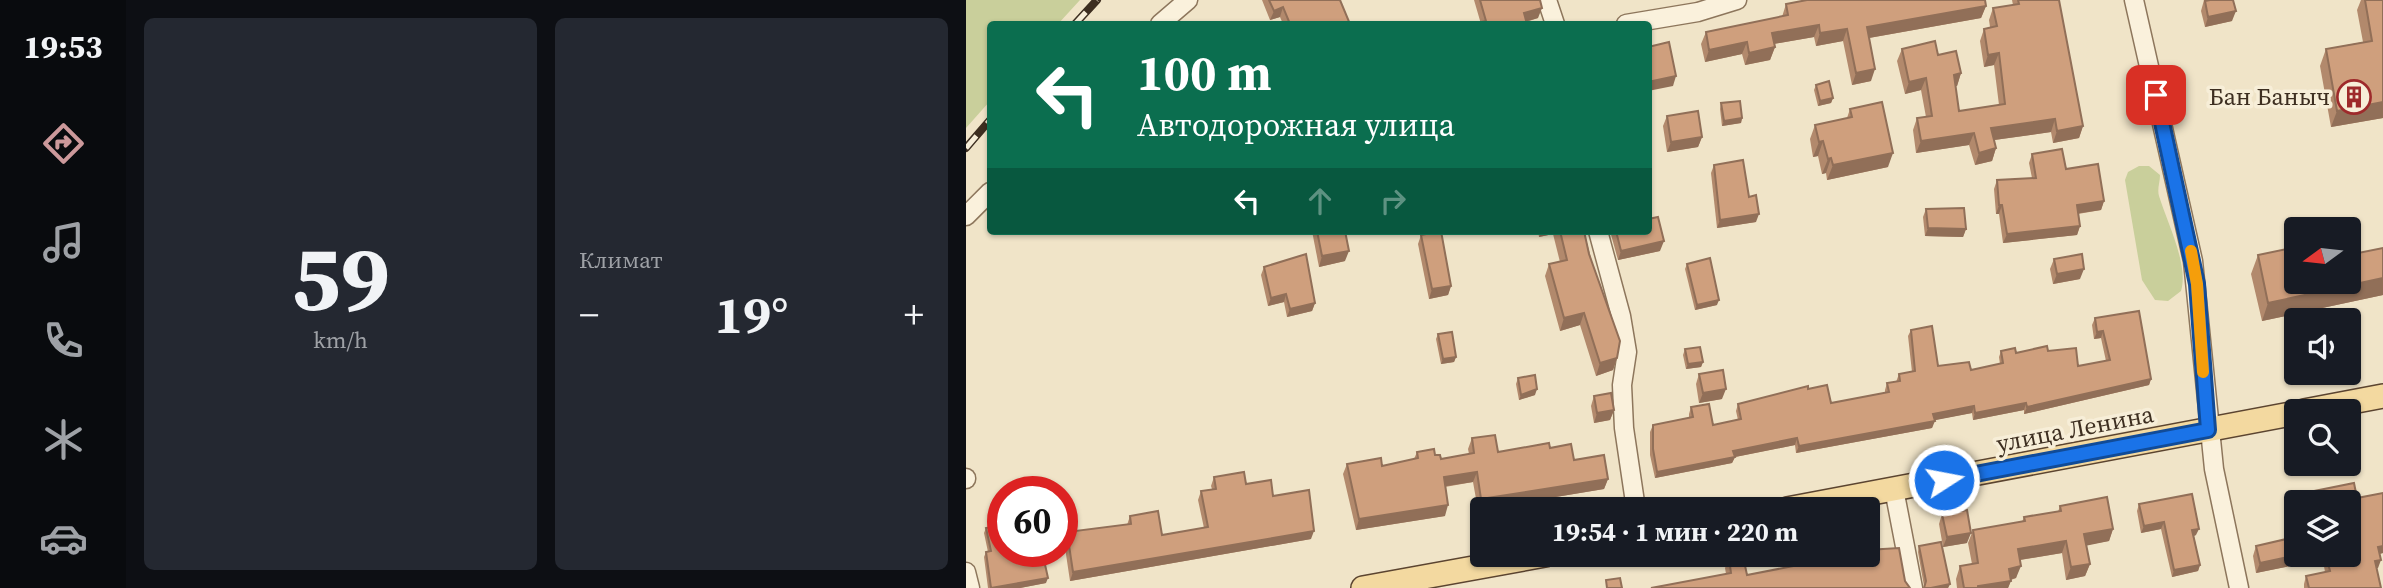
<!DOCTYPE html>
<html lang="ru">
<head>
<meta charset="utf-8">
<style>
	:root { --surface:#171b24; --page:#242831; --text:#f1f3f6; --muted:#9ea1a6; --accent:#cc999b }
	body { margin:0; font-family:"Source Serif 4",serif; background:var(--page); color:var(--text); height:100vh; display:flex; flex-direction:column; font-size:26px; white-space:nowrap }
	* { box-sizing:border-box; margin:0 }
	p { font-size:23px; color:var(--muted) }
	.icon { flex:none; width:38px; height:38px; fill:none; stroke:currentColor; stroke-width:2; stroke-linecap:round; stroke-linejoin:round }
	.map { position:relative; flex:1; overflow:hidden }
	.sheet { display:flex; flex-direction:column; gap:18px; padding:18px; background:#0d0f14; width:840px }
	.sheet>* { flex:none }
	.guide { position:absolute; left:21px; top:21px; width:665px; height:214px; border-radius:7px; box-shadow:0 2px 5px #0004; background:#0b6e4f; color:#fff; overflow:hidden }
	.needle { width:46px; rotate:255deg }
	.fabs { position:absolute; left:1318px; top:217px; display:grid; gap:14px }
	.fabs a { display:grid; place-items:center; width:77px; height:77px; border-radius:7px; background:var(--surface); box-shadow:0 2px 5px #0004; font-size:35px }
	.speed { position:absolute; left:21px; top:476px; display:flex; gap:14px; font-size:35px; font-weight:700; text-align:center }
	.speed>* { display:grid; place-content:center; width:91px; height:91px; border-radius:50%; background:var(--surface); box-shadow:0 2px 5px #0004; line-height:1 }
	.speed .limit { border:10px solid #d22; background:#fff; color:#111 }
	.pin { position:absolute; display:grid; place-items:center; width:60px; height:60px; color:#fff; margin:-30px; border-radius:14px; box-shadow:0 4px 10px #0006 }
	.me { position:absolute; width:77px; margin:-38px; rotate:79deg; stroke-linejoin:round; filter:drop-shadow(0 0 5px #0008) }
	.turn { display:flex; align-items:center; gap:24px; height:147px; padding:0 35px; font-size:32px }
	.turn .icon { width:91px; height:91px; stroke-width:2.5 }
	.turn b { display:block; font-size:49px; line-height:60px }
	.lanes { display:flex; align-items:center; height:66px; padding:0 35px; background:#0003; justify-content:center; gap:35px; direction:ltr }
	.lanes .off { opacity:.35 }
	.big { font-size:52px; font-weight:700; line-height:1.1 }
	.sheet .card { flex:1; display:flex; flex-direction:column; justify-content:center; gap:10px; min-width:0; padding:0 24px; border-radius:10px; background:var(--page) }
	.sheet .dial { align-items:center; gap:0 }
	.dial b { font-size:91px; line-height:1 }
	.heat { display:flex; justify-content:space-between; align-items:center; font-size:38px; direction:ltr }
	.sheet .tiles { flex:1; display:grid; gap:18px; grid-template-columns:repeat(2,1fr) }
	.trip { position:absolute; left:504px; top:497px; width:410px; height:70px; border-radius:7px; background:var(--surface); box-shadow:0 2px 5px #0004; font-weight:700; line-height:70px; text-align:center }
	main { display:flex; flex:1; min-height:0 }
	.menu { display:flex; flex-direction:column; width:126px; justify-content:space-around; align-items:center; background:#090b0e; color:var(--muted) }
	.menu .icon { width:49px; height:49px }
	.menu .active { color:var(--accent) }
	.menu b { font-size:32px; color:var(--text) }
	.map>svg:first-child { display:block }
	.green { fill:#c9cf9b }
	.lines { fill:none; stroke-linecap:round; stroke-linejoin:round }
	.minor-casing { stroke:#8d765c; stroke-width:21 }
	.major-casing { stroke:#5b4430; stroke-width:26 }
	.minor { stroke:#faf1dc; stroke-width:18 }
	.major { stroke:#f3d9a0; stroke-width:23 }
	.rail-casing { stroke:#3d2e20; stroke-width:8 }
	.rail { stroke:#f7eed8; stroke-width:5; stroke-dasharray:16; stroke-linecap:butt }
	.wall { fill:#b2896c }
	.shaded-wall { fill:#916f58 }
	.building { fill:#cf9f7d; stroke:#916f58; stroke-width:2 }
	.route-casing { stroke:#114b97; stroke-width:18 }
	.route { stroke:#1a73e8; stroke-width:12 }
	.slow { stroke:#f59e0b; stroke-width:12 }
	.labels { text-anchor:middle; stroke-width:7; stroke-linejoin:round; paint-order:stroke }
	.poi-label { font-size:24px; fill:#3d2e20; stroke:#f7eed8; text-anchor:end }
	.street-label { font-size:24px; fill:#3d2e20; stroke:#f7eed8 }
</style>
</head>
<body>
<main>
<nav class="menu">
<b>19:53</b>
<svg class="icon active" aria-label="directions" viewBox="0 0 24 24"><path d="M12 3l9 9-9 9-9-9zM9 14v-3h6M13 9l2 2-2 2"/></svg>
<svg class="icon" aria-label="music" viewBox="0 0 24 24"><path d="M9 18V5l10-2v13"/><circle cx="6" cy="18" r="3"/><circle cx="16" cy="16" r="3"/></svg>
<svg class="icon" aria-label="phone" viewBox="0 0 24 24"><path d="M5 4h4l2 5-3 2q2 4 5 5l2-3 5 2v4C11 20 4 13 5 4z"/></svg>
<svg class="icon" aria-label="climate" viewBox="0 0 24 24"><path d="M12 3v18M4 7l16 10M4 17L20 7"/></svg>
<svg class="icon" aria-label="car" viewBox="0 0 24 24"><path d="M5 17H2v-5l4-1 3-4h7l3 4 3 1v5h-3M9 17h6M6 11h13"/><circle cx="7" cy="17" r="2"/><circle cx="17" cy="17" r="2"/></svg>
</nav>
<section class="sheet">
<div class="tiles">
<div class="card dial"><b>59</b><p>km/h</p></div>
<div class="card"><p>Климат</p>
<div class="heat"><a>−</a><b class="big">19°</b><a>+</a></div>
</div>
</div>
</section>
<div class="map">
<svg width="1417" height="588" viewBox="0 0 1417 588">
	<rect width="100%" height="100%" fill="#f0e4c8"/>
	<g class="green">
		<polygon points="0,0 114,0 92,24 24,24 24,101 0,128"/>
		<path d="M1173 166H1183L1194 175C1194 182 1191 189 1193 196 1201 222 1223 265 1215 291L1202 301 1189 300 1176 280 1159 180 1162 172Z"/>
	</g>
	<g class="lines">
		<g class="minor-casing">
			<g id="minor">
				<polyline points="581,0 589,24"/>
				<polyline points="1168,0 1227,261 1248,469 1273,588"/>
				<polyline points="194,24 222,0"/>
				<polyline points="660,24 732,12 771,0"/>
				<polyline points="0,216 24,192"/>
				<polyline points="632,231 655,316 661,352 656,385 658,428 670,509"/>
				<polyline points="0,478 0,479"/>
				<polyline points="928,489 947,588"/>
				<polyline points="0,572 4,588"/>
			</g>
		</g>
		<g class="major-casing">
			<g id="major">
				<polyline points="1338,411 1417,396"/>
				<polyline points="821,509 1330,413"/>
				<polyline points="397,588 579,555"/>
			</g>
		</g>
		<use href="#minor" class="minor"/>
		<use href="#major" class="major"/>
		<g class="rail-casing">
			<g id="rail">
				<polyline points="109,24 131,0"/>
				<polyline points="0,148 24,120"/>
			</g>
		</g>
		<use href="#rail" class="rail"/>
	</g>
	<g class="wall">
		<polygon points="296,0 374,0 384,24 317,24 314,17 304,20"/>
		<polygon points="508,0 574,0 572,18 560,22 561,24 515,24"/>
		<polygon points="1046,0 1093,0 1117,126 1113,138 1087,143 1085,132 1028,140 1030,148 1026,161 1009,165 1003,145 950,153 947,130 951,118 960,117 955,90 939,94 931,61 936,49 972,55 995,73 991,86 989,86 993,111 1033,105 1028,65 1018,67 1014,41 1018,29 1024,27 1023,20 1027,8 1047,5"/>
		<polygon points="1238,0 1267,0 1266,21 1239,27 1235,11"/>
		<polygon points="1395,0 1417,0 1417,118 1365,127 1354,66 1360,49 1397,42 1391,10"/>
		<polygon points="820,4 1020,6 1015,18 903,38 905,81 886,85 877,41 850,46 848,37 808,44 809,47 804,60 779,65 776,54 739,62 735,44 740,32 816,17"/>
		<polygon points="850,85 867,98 865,103 852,106 848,90"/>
		<polygon points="755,103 776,118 775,123 756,126 754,109"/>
		<polygon points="884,109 922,167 861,180 860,173 856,174 852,156 847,157 844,139 849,125 881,118"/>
		<polygon points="701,116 736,137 732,147 701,152 697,126"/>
		<polygon points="1066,154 1100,169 1138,201 1135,210 1112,214 1114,226 1111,235 1037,243 1033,214 1030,214 1028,189 1031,180 1066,178 1063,163"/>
		<polygon points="748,165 783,197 790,222 751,228 745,173"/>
		<polygon points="960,209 1000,229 997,237 959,236 957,217"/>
		<polygon points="346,231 379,231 379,261 353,267"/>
		<polygon points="572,231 618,231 651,358 647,370 630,376 614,325 594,331 579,276 583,264 594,262 587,234 573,237"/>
		<polygon points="644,231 682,231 694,251 652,260"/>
		<polygon points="455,235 485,286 482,295 463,299 452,244"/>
		<polygon points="1417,248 1417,295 1296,321 1285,274 1292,255 1330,282"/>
		<polygon points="1088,259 1114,279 1087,284 1084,269"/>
		<polygon points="721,264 751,305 729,310 719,269"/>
		<polygon points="298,267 349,303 346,311 321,317 318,302 302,306 295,275"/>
		<polygon points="1129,318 1185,379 1183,385 1058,414 1058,410 1007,420 1006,413 968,420 966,428 830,453 829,445 769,457 766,463 689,478 684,455 684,432 687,425 723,418 723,414 725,407 747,425 772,420 770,411 772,404 842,389 865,403 919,393 919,390 921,383 930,382 933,374 946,372 942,336 945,330 972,366 1005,370 1034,364 1033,357 1035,351 1050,353 1082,351 1112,366 1140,361 1135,338 1128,339 1126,325"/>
		<polygon points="472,334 490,357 488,362 475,364 470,339"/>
		<polygon points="719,349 737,362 735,367 720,369 717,355"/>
		<polygon points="733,374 756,399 733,403 730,384"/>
		<polygon points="552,378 569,395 553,400 550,384"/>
		<polygon points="628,396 648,410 644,420 628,423 625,406"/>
		<polygon points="506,438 532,452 584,448 642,479 638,489 512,510 507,482 479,487 479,516 390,530 377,474 381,464 416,466 448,459 451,452 469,455 475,459 503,454 502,449"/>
		<polygon points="248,477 280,484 307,496 345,539 104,581 98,541 101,532 161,525 164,516 196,535 238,528 232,500 235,491 246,489 245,486"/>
		<polygon points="1338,493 1391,498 1417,493 1417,553 1413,554 1412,568 1410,568 1415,588 1338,588 1338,584 1340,576 1359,572 1356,555 1382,555 1382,502 1335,502"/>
		<polygon points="1173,504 1230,535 1228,536 1234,565 1232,571 1206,577 1195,529 1175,533 1171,511"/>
		<polygon points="1094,506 1147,529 1143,541 1120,545 1124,564 1119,576 1100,580 1096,553 1054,560 1050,578 1045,580 1042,588 991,588 990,579 994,566 1006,564 1002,543 1007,530 1056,522 1058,517 1092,512"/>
		<polygon points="976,514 1001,543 977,547 973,524"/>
		<polygon points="20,528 80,583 54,588 22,588 18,557 20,552 22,552 18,533"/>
		<polygon points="953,546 984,584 982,588 958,588 958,586 952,552"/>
		<polygon points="1290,546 1332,555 1329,565 1290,573 1287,556"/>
		<polygon points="933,548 939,581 944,588 685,588 760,574 759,568 763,559 777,556 781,575 843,563 869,555 901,555 901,550"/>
	</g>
	<g class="shaded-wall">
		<polygon points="1020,6 1015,18 897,39 901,27"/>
		<polygon points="317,7 314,17 304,20 308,11"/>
		<polygon points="576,8 572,18 554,23 558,13"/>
		<polygon points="1270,11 1266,21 1239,27 1242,17"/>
		<polygon points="853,25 848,37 801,45 806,33"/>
		<polygon points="881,29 877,41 850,46 854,33"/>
		<polygon points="781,42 776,54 739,62 743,50"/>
		<polygon points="809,47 804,60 779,65 783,53"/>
		<polygon points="1033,53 1028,65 1018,67 1022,55"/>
		<polygon points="909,69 905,81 886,85 890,73"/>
		<polygon points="995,73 991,86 983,87 988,75"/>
		<polygon points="710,76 707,86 682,91 682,82"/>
		<polygon points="960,78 955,90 939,94 943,82"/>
		<polygon points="867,98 865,103 852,106 854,101"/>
		<polygon points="1417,102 1417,118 1365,127 1371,111"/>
		<polygon points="776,118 775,123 756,126 758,121"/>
		<polygon points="1089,119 1085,132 1021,141 1025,128"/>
		<polygon points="1117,126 1113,138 1087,143 1091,131"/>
		<polygon points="1008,133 1003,145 950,153 955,141"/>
		<polygon points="736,137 732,147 701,152 705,142"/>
		<polygon points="857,141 852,156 847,157 853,142"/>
		<polygon points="1030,148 1026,161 1009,165 1013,153"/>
		<polygon points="927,153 922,167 861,180 867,165"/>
		<polygon points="865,158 860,173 856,174 862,159"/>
		<polygon points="1138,201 1135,210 1108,214 1111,205"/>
		<polygon points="1033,205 1036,205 1033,214 1030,214"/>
		<polygon points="793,214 790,222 751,228 754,220"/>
		<polygon points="1114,226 1111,235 1037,243 1041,234"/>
		<polygon points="962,228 1000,229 997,237 959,236"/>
		<polygon points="561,231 572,231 560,234"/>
		<polygon points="576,231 588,231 587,234 573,237"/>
		<polygon points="698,241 694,251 652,260 655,251"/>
		<polygon points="383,251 379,261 353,267 356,256"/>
		<polygon points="1118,269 1114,279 1087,284 1091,274"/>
		<polygon points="1417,278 1417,295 1296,321 1302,303"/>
		<polygon points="485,286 482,295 463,299 466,289"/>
		<polygon points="320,294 318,302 302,306 305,298"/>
		<polygon points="753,300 751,305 729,310 731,305"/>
		<polygon points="349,303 346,311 321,317 324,309"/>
		<polygon points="618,313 614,325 594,331 598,318"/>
		<polygon points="1137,331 1135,338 1128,339 1131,332"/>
		<polygon points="490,357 488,362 475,364 477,359"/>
		<polygon points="651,358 647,370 630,376 634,363"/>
		<polygon points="737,362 735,367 720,369 722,364"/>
		<polygon points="1185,379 1183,385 1058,414 1061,407"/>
		<polygon points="571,389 569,395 553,400 555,395"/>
		<polygon points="760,389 756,399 733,403 737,393"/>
		<polygon points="1060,403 1058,410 1007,420 1009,413"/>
		<polygon points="1008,406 1006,413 965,421 967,414"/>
		<polygon points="648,410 644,420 628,423 631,413"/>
		<polygon points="969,421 966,428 830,453 833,446"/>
		<polygon points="831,438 829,445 769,457 766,463 689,478 691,472 767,451"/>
		<polygon points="511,472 507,482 474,487 478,477"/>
		<polygon points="642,479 638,489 512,510 515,499"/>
		<polygon points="482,505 479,516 390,530 393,519"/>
		<polygon points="1198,522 1195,529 1175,533 1178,526"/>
		<polygon points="1147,529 1143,541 1114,547 1118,534"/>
		<polygon points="1233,529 1230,535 1224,537 1226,530"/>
		<polygon points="348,531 345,539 104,581 107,572"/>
		<polygon points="1005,533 1001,543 977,547 981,537"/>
		<polygon points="1100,541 1096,553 1047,561 1052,549"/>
		<polygon points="1417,546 1417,553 1409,555 1412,547"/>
		<polygon points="1332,555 1329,565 1290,573 1294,563"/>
		<polygon points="1415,560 1412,568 1406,569 1409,561"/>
		<polygon points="1124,564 1119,576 1100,580 1105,567"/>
		<polygon points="1234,565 1232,571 1206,577 1208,570"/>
		<polygon points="1055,566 1050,578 1038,581 1043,569"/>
		<polygon points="82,578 80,583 54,588 27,588"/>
		<polygon points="1045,581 1042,588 1011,588 1012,586"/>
		<polygon points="984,584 982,588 965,588"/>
	</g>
	<g class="building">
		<polygon points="303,0 374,0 384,24 324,24 317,7 308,11"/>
		<polygon points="514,0 574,0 576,8 558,13 561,24 517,24 516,22 520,21"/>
		<polygon points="841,0 1019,0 1020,6 901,27 909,69 890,73 881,29 854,33 853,25 806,33 809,47 783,53 781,42 743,50 740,32 822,15 820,4"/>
		<polygon points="1052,0 1093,0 1117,126 1091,131 1089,119 1025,128 1030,148 1013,153 1008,133 955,141 951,118 966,116 960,78 943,82 936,49 969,41 972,55 990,51 995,73 988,75 993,111 1039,104 1033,53 1022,55 1018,29 1031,26 1027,8 1053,4"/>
		<polygon points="1244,0 1267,0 1270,11 1242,17 1239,1"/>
		<polygon points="1399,0 1417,0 1417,102 1371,111 1360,49 1406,41"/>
		<polygon points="703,42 710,76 682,82 682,47"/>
		<polygon points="863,81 867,98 854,101 850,85"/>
		<polygon points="774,101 776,118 758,121 755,103"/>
		<polygon points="916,102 927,153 867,165 865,158 862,159 857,141 853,142 849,125 886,117 884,109"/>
		<polygon points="732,111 736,137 705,142 701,116"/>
		<polygon points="1096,149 1100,169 1132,164 1138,201 1111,205 1114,226 1041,234 1036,205 1033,205 1031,180 1070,178 1066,154"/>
		<polygon points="777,160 783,197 790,195 793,214 754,220 748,165"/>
		<polygon points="998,208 1000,229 962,228 960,209"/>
		<polygon points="692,217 698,241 655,251 650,231 682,231 682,219"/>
		<polygon points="351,231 379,231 383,251 356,256"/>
		<polygon points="475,231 485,286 466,289 455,235"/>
		<polygon points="594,231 618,231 623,254 654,341 651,358 634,363 618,313 598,318 583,264 601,260"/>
		<polygon points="1330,247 1330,282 1382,282 1382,255 1417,248 1417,278 1302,303 1292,255"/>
		<polygon points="340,254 349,303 324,309 320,294 305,298 298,267"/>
		<polygon points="1116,254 1118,269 1091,274 1088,259"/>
		<polygon points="744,258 753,300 731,305 721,264"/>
		<polygon points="1173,311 1185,379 1061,407 1060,403 1009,413 1008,406 967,414 969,421 833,446 831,438 767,451 769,457 691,472 687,449 687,425 727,417 725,407 743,404 747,425 775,419 772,404 842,386 842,389 861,385 865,403 923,392 921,383 934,381 933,374 949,371 945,330 966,326 972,366 1003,362 1005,370 1037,363 1035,351 1049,348 1050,353 1081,346 1082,351 1110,348 1112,366 1144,360 1137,331 1131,332 1129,318"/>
		<polygon points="486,332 490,357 477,359 472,334"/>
		<polygon points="734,347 737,362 722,364 719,349"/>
		<polygon points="757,370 760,389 737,393 733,374"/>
		<polygon points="569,375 571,389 555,395 552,378"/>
		<polygon points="645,393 648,410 631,413 628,396"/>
		<polygon points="529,435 532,452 583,443 584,448 605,444 608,460 638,455 642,479 515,499 511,472 478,477 482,505 393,519 381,464 415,458 416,466 452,458 451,452 468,449 469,455 474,455 475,459 508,453 506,438"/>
		<polygon points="278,472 280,484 305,480 307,496 343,490 348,531 107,572 101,532 165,524 164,516 192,511 196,535 242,527 235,491 250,489 248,477"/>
		<polygon points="1388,483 1391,498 1417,493 1417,546 1412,547 1415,560 1409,561 1415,588 1343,588 1340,576 1364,571 1360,555 1382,555 1382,502 1340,502 1338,493"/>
		<polygon points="1226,494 1233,529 1226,530 1234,565 1208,570 1198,522 1178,526 1173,504"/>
		<polygon points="1141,497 1147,529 1118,534 1124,564 1105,567 1100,541 1052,549 1055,566 1043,569 1045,581 1012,586 1012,588 998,588 994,566 1012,563 1007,530 1059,521 1058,517 1095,511 1094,506"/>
		<polygon points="1001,510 1005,533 981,537 976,514"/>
		<polygon points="37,525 37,551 76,551 82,578 25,588 20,552 25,551 20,528"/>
		<polygon points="1329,537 1330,555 1332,555 1294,563 1290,546"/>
		<polygon points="975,542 984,584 965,588 958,588 960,581 953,546"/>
		<polygon points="933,548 939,581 944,588 685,588 765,573 763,559 777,556 781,575 843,563 871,555 901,555 901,550"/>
		<polygon points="654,578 656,588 641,588 640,580"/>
	</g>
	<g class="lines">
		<g class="route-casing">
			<polyline id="route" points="978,480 1242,430 1231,284 1190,95"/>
		</g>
		<use href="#route" class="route"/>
		<polyline class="slow" points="1225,251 1231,284 1237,372"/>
	</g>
	<defs>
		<g id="building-ring" transform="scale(1.75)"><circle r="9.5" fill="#f7eed8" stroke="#9e2a2b" stroke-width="1.5"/><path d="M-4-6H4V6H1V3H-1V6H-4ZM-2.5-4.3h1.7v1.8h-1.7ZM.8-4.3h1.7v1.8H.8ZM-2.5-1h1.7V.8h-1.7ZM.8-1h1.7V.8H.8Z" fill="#9e2a2b"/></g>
	</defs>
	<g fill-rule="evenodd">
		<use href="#building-ring" x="1388" y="97"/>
	</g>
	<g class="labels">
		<g class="poi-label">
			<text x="1364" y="105">Бан Баныч</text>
		</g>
		<g class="street-label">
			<text transform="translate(1109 429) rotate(-11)" y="8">улица Ленина</text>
		</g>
	</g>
</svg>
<div class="fabs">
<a><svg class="needle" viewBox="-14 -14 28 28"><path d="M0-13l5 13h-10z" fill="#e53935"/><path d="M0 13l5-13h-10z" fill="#9ea1a6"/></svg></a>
<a><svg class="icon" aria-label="sound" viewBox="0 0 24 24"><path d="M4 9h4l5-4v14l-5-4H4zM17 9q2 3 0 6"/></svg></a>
<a><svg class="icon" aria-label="search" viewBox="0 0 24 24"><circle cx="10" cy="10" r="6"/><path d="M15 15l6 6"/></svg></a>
<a><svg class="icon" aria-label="layers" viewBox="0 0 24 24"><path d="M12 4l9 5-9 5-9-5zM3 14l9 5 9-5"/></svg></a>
</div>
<div class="speed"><div class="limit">60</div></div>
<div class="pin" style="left:1190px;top:95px;background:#d93025"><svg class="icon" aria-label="arrive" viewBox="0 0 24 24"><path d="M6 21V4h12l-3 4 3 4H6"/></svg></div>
<svg class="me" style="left:978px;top:480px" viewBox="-20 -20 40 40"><circle r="17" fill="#1a73e8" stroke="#fff" stroke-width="3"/><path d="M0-11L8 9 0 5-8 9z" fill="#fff"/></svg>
<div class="trip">19:54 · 1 мин · 220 m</div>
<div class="guide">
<div class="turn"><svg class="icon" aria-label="left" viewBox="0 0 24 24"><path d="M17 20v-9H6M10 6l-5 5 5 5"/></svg><div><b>100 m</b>Автодорожная улица</div></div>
<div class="lanes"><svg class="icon" aria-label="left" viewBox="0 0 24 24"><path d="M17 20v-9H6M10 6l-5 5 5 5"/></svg><svg class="icon off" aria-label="ahead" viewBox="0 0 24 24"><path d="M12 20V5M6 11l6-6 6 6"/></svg><svg class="icon off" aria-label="right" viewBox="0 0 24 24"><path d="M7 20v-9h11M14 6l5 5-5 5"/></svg></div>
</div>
</div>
</main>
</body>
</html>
